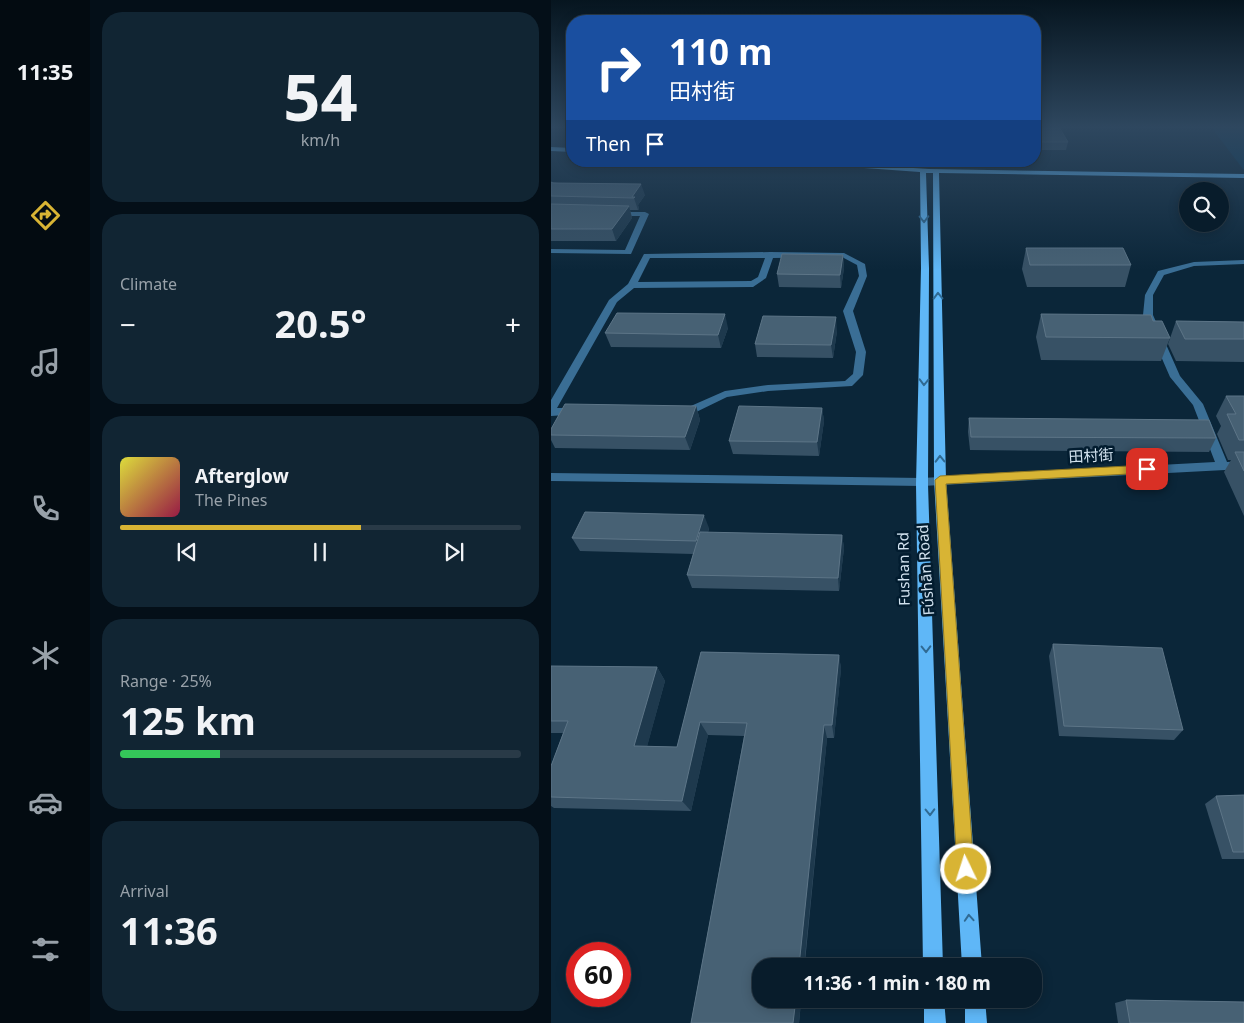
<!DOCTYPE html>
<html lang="en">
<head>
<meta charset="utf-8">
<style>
	:root { --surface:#081c2b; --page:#112533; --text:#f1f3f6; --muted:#98a1a9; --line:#293a47; --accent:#d8b434 }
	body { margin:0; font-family:"Noto Sans","Noto Sans SC",sans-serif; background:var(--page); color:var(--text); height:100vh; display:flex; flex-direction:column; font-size:19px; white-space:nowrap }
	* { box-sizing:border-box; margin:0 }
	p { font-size:16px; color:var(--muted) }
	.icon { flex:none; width:28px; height:28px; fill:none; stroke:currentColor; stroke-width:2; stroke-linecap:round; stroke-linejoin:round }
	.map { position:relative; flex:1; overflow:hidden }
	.drawer { display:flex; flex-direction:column; gap:12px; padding:12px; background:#040f18; width:461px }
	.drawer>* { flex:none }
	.guide { position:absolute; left:15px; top:15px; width:475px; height:152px; border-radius:20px; box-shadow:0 2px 12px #0003,0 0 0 1px var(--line); background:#1a4fa0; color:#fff; overflow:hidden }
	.buttons { position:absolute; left:628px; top:182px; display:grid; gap:10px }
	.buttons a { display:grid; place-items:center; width:50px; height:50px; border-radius:50%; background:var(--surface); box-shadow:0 2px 12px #0003,0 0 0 1px var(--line); font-size:25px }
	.speed { position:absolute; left:15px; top:942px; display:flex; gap:10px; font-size:25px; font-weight:700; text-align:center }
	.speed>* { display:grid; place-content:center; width:65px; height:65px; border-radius:50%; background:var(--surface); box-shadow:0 2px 12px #0003,0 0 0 1px var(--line); line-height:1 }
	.speed .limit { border:8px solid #d22; background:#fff; color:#111 }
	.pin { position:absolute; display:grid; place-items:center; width:42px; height:42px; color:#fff; margin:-21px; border-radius:10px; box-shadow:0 2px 8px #0006 }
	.me { position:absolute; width:55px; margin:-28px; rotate:356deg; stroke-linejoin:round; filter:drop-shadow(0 0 4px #0008) }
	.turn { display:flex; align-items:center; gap:18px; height:105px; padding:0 20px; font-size:22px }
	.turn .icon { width:65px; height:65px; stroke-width:2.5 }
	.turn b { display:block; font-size:35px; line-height:42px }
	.then { display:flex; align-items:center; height:48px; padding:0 20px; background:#0003; gap:10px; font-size:19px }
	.big { font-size:38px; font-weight:700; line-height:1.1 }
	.drawer .card { flex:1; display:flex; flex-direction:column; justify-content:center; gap:8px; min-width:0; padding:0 18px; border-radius:20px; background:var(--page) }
	.drawer .dial { align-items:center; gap:0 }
	.dial b { font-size:65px; line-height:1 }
	.song { display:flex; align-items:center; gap:15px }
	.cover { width:60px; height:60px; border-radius:8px; background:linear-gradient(135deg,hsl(60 70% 55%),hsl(340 70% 35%)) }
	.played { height:5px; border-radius:2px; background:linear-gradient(90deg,var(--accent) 60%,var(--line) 60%) }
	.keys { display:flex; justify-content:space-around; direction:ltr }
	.heat { display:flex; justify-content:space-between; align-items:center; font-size:28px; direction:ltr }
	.charge { height:8px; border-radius:4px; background:linear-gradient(90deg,#34c759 25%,var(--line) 0) }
	.trip { position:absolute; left:201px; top:958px; width:290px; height:50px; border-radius:20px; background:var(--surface); box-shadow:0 2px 12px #0003,0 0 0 1px var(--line); font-weight:700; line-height:50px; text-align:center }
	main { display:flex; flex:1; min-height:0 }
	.menu { display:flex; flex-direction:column; width:90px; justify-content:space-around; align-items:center; background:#030b11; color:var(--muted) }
	.menu .icon { width:35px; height:35px }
	.menu .active { color:var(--accent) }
	.menu b { font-size:22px; color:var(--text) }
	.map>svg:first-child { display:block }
	.green { fill:#043756 }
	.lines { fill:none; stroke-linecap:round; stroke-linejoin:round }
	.minor { fill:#3a6e95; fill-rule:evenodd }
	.major { fill:#5fb7f7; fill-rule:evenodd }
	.wall { fill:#375165 }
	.shaded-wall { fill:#1e394d }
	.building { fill:#476174; stroke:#5d7587 }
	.oneway { stroke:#306a93 }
	.route { fill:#d8b434; stroke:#8c7522 }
	.labels { text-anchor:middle; stroke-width:5; stroke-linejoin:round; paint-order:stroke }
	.street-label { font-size:15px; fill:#d2e2ef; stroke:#021c2f }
</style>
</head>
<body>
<main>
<nav class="menu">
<b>11:35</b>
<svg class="icon active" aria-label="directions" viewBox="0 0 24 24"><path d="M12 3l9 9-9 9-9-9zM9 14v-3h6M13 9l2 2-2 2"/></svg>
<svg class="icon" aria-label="music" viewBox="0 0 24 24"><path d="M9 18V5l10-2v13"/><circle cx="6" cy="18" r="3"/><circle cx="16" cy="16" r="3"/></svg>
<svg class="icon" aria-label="phone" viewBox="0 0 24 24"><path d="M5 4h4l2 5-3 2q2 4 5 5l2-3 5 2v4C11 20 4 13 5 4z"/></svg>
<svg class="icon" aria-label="climate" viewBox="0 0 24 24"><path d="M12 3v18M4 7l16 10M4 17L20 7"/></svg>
<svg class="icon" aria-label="car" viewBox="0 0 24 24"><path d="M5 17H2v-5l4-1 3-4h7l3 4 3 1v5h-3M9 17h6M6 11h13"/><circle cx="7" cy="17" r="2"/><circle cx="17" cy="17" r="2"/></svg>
<svg class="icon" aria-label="filters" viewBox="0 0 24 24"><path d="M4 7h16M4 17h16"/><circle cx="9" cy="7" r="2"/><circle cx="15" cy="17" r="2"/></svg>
</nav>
<section class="drawer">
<div class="card dial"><b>54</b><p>km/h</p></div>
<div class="card"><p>Climate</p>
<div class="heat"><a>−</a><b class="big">20.5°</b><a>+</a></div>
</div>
<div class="card">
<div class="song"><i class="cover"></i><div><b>Afterglow</b><p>The Pines</p></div></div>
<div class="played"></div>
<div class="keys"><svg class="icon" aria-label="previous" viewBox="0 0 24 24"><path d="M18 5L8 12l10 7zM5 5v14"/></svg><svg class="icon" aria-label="pause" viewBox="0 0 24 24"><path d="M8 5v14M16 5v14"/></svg><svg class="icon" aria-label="next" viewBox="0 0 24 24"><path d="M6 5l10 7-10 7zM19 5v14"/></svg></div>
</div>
<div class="card"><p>Range · 25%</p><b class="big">125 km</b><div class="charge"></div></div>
<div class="card"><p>Arrival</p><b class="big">11:36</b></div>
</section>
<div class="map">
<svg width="693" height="1023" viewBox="0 0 693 1023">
	<rect width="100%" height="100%" fill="#0b2639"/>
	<polygon class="green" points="660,127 693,127 693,169 692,169"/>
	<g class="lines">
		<g class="minor">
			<polygon points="62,212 94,212 98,214 80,254 0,253 0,249 74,250 89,216 65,216 61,214"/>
			<path d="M219 252 293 253 314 264 316 276 302 311 315 352 312 375 301 386 217 391 176 397 139 415 130 417 125 413 126 411 133 409 174 391 217 385 294 381 302 374 305 352 292 311 308 276 306 265 291 257 222 258 215 278 202 287 83 288 66 302 6 408H25L30 412 29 414 0 416V400L58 300 77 284 93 254ZM99 258H214L207 277 200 281 87 282Z"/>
			<polygon points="693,260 693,264 643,266 613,275 602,295 602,315 629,376 652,404 676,462 693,461 693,469 371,486 0,481 0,473 371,478 664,462 642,405 619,377 592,315 594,295 607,271 643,262"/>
		</g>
		<g class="major">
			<polygon points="0,147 21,148 21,152 0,151"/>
			<polygon points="215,161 253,161 378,169 693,174 693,178 388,173 395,480 431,966 411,966 383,480 382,173 375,173 378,268 377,484 392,966 372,966 365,484 370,268 369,172"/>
			<polygon points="373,999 393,999 395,1023 373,1023"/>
			<polygon points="414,999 434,999 436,1023 414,1023"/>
		</g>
	</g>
	<g class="wall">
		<polygon points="484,127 517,142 515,150 484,150"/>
		<polygon points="0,182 94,195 87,205 88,209 87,210 79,210 81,218 65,241 0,241"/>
		<polygon points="475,248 580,265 574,287 476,287 471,269"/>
		<polygon points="292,255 293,268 290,288 228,287 226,274"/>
		<polygon points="490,314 602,321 619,338 610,361 490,360 485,337"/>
		<polygon points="625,321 693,322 693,362 625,361 617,344"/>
		<polygon points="177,328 170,348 60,347 54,333"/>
		<polygon points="286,331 282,358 206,357 204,344"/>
		<polygon points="675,396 693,396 693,516 673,472 680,460 677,460 666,434 670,426 665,416"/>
		<polygon points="145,406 149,420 139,450 4,448 0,440 0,429"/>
		<polygon points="271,408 273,421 268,456 182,454 178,441"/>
		<polygon points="418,418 665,438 658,452 419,450 417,432"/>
		<polygon points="158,528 157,533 291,535 293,548 288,591 141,588 136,575 142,554 29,551 21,538"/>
		<polygon points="502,644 632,730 623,740 508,736 498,656"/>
		<polygon points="150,652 288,655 290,669 283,738 276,738 248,1023 140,1023 193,736 157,735 140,811 3,808 0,806 0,766 12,733 0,733 0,666 106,667 114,681 96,746 126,747"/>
		<polygon points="693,795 693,859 671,859 654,804 665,796"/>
		<polygon points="575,1000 693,1023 567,1023 564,1003"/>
	</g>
	<g class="shaded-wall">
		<polygon points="90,184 94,195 87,205 88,209 87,210 83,198 81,197"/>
		<polygon points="78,206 81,218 65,241 61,229"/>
		<polygon points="292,255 293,268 290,288 289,275"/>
		<polygon points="174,314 177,328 170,348 167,335"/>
		<polygon points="285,317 286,331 282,358 280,345"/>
		<polygon points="145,406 149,420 139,450 134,437"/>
		<polygon points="271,408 273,421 268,456 266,442"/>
		<polygon points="153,515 158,528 150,554 145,541"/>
		<polygon points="291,535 293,548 288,591 287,578"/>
		<polygon points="288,655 290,669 283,738 281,725"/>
		<polygon points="106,667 114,681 93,758 83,746"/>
		<polygon points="149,722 157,735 140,811 131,801"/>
		<polygon points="273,725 276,738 253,966 248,966"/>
		<polygon points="245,999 250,999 248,1023 242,1023"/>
	</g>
	<g class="building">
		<polygon points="484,127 508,127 517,142 484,142"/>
		<polygon points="0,182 2,183 90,184 81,197 84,197 83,198 0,196"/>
		<polygon points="0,204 78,206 61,229 0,229"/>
		<polygon points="475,248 572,248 580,265 479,265"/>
		<polygon points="231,254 292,255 289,275 226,274"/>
		<polygon points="66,313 174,314 167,335 54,333"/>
		<polygon points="490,314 600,315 602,321 611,321 619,338 495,337"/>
		<polygon points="212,316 285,317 280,345 204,344"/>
		<polygon points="625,321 693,322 693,339 634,339"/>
		<polygon points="675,396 693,396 693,440 688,440 676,414 685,414"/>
		<polygon points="14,404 145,406 134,437 0,435 0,429"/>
		<polygon points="188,406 271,408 266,442 178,441"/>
		<polygon points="418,418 658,420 665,438 420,437"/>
		<polygon points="684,452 693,452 693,471"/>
		<polygon points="34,512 153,515 145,541 21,538"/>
		<polygon points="149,532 291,535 287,578 136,575"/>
		<polygon points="502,644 611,648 632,730 513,726"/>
		<polygon points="150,652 288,655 281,725 273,725 248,966 210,966 210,999 245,999 242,1023 140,1023 196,723 149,722 131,801 0,797 0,766 17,721 0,721 0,666 106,667 83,746 126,747"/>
		<polygon points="693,795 693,852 682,852 665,796"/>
		<polygon points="575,1000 693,1002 693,1023 579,1023"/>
	</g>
	<defs><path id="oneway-chevron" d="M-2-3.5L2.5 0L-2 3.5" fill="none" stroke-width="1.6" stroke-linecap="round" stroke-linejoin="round" transform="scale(1.25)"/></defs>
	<g class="oneway">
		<use href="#oneway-chevron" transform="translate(373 219) rotate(89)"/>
		<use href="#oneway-chevron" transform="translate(387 296) rotate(-91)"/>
		<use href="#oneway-chevron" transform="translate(373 382) rotate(91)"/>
		<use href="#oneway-chevron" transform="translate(389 459) rotate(-91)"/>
		<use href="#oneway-chevron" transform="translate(375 649) rotate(89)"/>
		<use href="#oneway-chevron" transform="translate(379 812) rotate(89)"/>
		<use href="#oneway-chevron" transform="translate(418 918) rotate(-94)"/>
	</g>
	<linearGradient id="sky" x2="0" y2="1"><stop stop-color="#06151f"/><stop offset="0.47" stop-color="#2e475f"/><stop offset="1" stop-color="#2e475f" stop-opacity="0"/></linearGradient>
	<rect width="693" height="270" fill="url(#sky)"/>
	<polygon class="route" points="596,465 601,469 596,473 395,484 423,869 421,875 415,878 409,875 406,869 384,480 389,476"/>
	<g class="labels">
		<g class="street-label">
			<text transform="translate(540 456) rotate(-3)" y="5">田村街</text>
			<text transform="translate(353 569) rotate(-91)" y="5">Fushan Rd</text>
			<text transform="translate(375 570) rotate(-94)" y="5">Fúshān Road</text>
		</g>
	</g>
</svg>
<div class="buttons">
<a><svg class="icon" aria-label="search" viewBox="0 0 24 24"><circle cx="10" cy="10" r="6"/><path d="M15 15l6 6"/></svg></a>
</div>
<div class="speed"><div class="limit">60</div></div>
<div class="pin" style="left:596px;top:469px;background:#d93025"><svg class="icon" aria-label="arrive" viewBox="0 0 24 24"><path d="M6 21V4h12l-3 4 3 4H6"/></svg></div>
<svg class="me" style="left:415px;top:869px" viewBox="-20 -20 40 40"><circle r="17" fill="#d8b434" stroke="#fff" stroke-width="3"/><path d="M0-11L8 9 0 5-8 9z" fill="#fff"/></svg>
<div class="trip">11:36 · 1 min · 180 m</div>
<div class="guide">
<div class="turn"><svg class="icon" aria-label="right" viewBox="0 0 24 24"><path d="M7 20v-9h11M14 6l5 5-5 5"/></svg><div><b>110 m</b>田村街</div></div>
<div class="then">Then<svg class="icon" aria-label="arrive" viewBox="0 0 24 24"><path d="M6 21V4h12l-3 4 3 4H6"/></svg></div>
</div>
</div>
</main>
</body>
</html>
